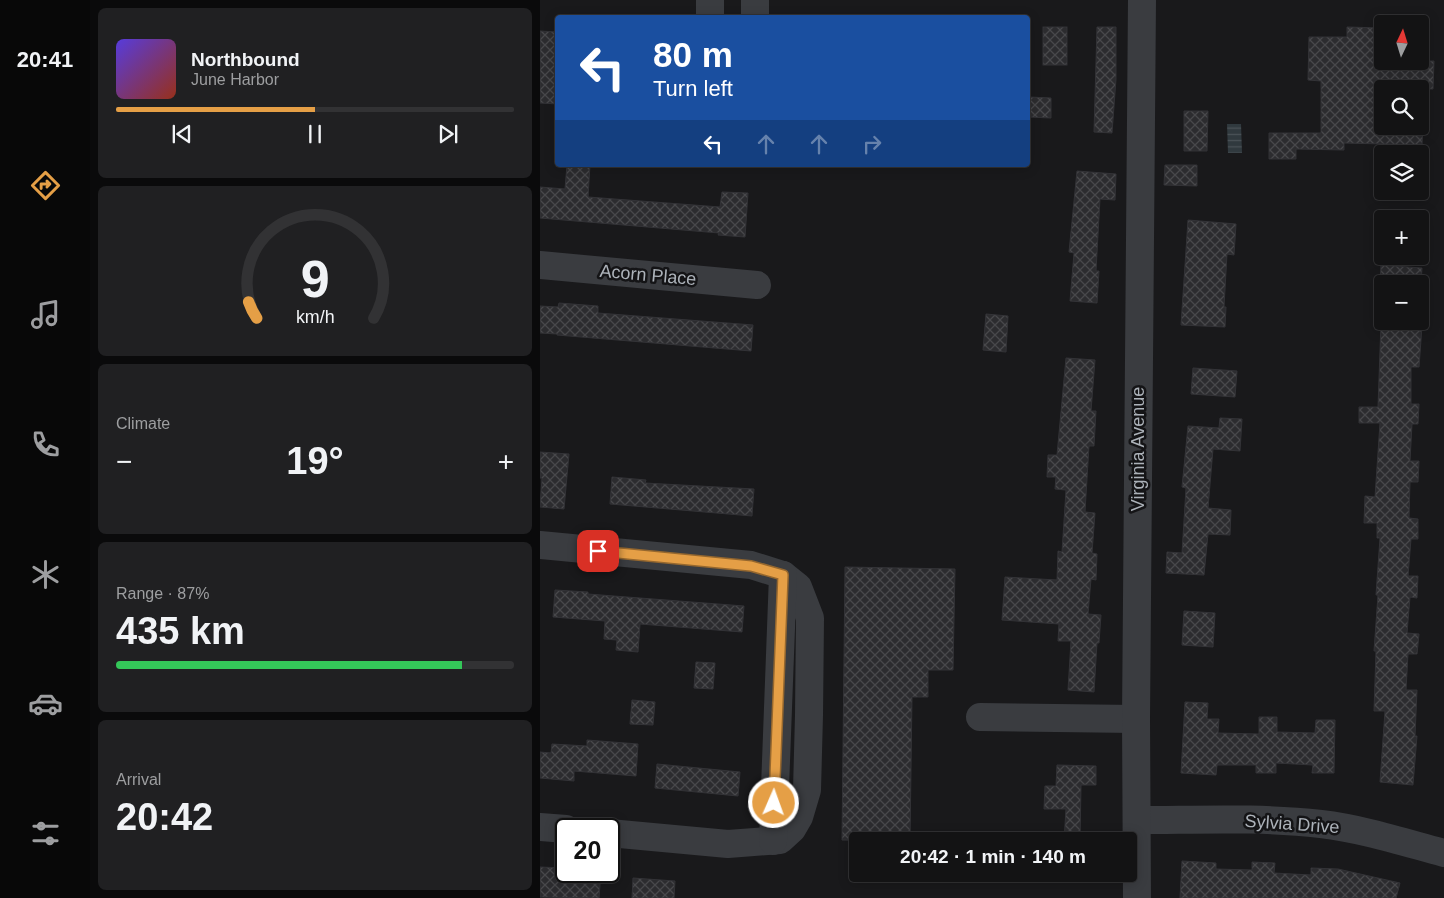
<!DOCTYPE html>
<html lang="en">
<head>
<meta charset="utf-8">
<style>
	:root { --surface:#131314; --page:#202022; --text:#f1f3f6; --muted:#9d9ea0; --line:#323234; --accent:#e59f46 }
	body { margin:0; font-family:Arial,sans-serif; background:var(--page); color:var(--text); height:100vh; display:flex; flex-direction:column; font-size:19px; white-space:nowrap }
	* { box-sizing:border-box; margin:0 }
	p { font-size:16px; color:var(--muted) }
	.icon { flex:none; width:28px; height:28px; fill:none; stroke:currentColor; stroke-width:2; stroke-linecap:round; stroke-linejoin:round }
	.map { position:relative; flex:1; overflow:hidden }
	.drawer { display:flex; flex-direction:column; gap:8px; padding:8px; background:#0a0a0b; width:450px }
	.drawer>* { flex:none }
	.hud { position:absolute; left:15px; top:15px; width:475px; height:152px; border-radius:5px; box-shadow:0 2px 12px #0003,0 0 0 1px var(--line); background:#1a4fa0; color:#fff; overflow:hidden }
	.needle { width:32px; rotate:4deg }
	.tools { position:absolute; left:834px; top:15px; display:grid; gap:10px }
	.tools a { display:grid; place-items:center; width:55px; height:55px; border-radius:5px; background:var(--surface); box-shadow:0 2px 12px #0003,0 0 0 1px var(--line); font-size:25px }
	.speed { position:absolute; left:15px; top:818px; display:flex; gap:10px; font-size:25px; font-weight:700; text-align:center }
	.speed>* { display:grid; place-content:center; width:65px; height:65px; border-radius:50%; background:var(--surface); box-shadow:0 2px 12px #0003,0 0 0 1px var(--line); line-height:1 }
	.speed .limit { border:2px solid #111; border-radius:8px; background:#fff; color:#111 }
	.pin { position:absolute; display:grid; place-items:center; width:42px; height:42px; color:#fff; margin:-21px; border-radius:10px; box-shadow:0 2px 8px #0006 }
	.me { position:absolute; width:55px; margin:-28px; rotate:2deg; stroke-linejoin:round; filter:drop-shadow(0 0 4px #0008) }
	.turn { display:flex; align-items:center; gap:18px; height:105px; padding:0 15px; font-size:22px }
	.turn .icon { width:65px; height:65px; stroke-width:2.5 }
	.turn b { display:block; font-size:35px; line-height:42px }
	.lanes { display:flex; align-items:center; height:48px; padding:0 15px; background:#0003; justify-content:center; gap:25px; direction:ltr }
	.lanes .off { opacity:.35 }
	.big { font-size:38px; font-weight:700; line-height:1.1 }
	.drawer .widget { flex:1; display:flex; flex-direction:column; justify-content:center; gap:8px; min-width:0; padding:0 18px; border-radius:8px; background:var(--page) }
	.drawer .dial { align-items:center; gap:0 }
	.dial svg { height:130px; overflow:visible; fill:none; stroke:var(--line); stroke-width:7; stroke-linecap:round; text-anchor:middle }
	.dial text { fill:var(--text); stroke:none }
	.song { display:flex; align-items:center; gap:15px }
	.cover { width:60px; height:60px; border-radius:8px; background:linear-gradient(135deg,hsl(250 70% 55%),hsl(10 70% 35%)) }
	.played { height:5px; border-radius:2px; background:linear-gradient(90deg,var(--accent) 50%,var(--line) 50%) }
	.keys { display:flex; justify-content:space-around; direction:ltr }
	.heat { display:flex; justify-content:space-between; align-items:center; font-size:28px; direction:ltr }
	.charge { height:8px; border-radius:4px; background:linear-gradient(90deg,#34c759 87%,var(--line) 0) }
	.trip { position:absolute; left:309px; top:832px; width:288px; height:50px; border-radius:5px; background:var(--surface); box-shadow:0 2px 12px #0003,0 0 0 1px var(--line); font-weight:700; line-height:50px; text-align:center }
	main { display:flex; flex:1; min-height:0 }
	.tab-bar { display:flex; flex-direction:column; width:90px; justify-content:space-around; align-items:center; background:#080808; color:var(--muted) }
	.tab-bar .icon { width:35px; height:35px }
	.tab-bar .on { color:var(--accent) }
	.tab-bar b { font-size:22px; color:var(--text) }
	.map>svg:first-child { display:block }
	.water { fill:url(#water-rules) }
	.building { fill:url(#building-cross-hatch); stroke:#333337 }
	.lines { fill:none; stroke-linecap:round; stroke-linejoin:round }
	.minor { stroke:#3a3c40; stroke-width:28 }
	.route-casing { stroke:#95672e; stroke-width:12 }
	.route { stroke:#e59f46; stroke-width:9 }
	.labels { text-anchor:middle; stroke-width:5; stroke-linejoin:round; paint-order:stroke }
	.street-label { font-size:18px; fill:#acb2b9; stroke:#141416 }
</style>
</head>
<body>
<main>
<nav class="tab-bar">
<b>20:41</b>
<svg class="icon on" aria-label="directions" viewBox="0 0 24 24"><path d="M12 3l9 9-9 9-9-9zM9 14v-3h6M13 9l2 2-2 2"/></svg>
<svg class="icon" aria-label="music" viewBox="0 0 24 24"><path d="M9 18V5l10-2v13"/><circle cx="6" cy="18" r="3"/><circle cx="16" cy="16" r="3"/></svg>
<svg class="icon" aria-label="phone" viewBox="0 0 24 24"><path d="M5 4h4l2 5-3 2q2 4 5 5l2-3 5 2v4C11 20 4 13 5 4z"/></svg>
<svg class="icon" aria-label="climate" viewBox="0 0 24 24"><path d="M12 3v18M4 7l16 10M4 17L20 7"/></svg>
<svg class="icon" aria-label="car" viewBox="0 0 24 24"><path d="M5 17H2v-5l4-1 3-4h7l3 4 3 1v5h-3M9 17h6M6 11h13"/><circle cx="7" cy="17" r="2"/><circle cx="17" cy="17" r="2"/></svg>
<svg class="icon" aria-label="filters" viewBox="0 0 24 24"><path d="M4 7h16M4 17h16"/><circle cx="9" cy="7" r="2"/><circle cx="15" cy="17" r="2"/></svg>
</nav>
<section class="drawer">
<div class="widget">
<div class="song"><i class="cover"></i><div><b>Northbound</b><p>June Harbor</p></div></div>
<div class="played"></div>
<div class="keys"><svg class="icon" aria-label="previous" viewBox="0 0 24 24"><path d="M18 5L8 12l10 7zM5 5v14"/></svg><svg class="icon" aria-label="pause" viewBox="0 0 24 24"><path d="M8 5v14M16 5v14"/></svg><svg class="icon" aria-label="next" viewBox="0 0 24 24"><path d="M6 5l10 7-10 7zM19 5v14"/></svg></div>
</div>
<div class="widget dial"><svg viewBox="0 0 100 80">
<path d="M14 69A42 42 0 1 1 86 69"/>
<path d="M14 69A42 42 0 0 1 9 59" stroke="#e59f46"/>
<text x="50" y="56" font-size="32" font-weight="700">9</text>
<text x="50" y="72" font-size="11">km/h</text>
</svg></div>
<div class="widget"><p>Climate</p>
<div class="heat"><a>−</a><b class="big">19°</b><a>+</a></div>
</div>
<div class="widget"><p>Range · 87%</p><b class="big">435 km</b><div class="charge"></div></div>
<div class="widget"><p>Arrival</p><b class="big">20:42</b></div>
</section>
<div class="map">
<svg width="904" height="898" viewBox="0 0 904 898">
	<defs>
		<pattern id="water-rules" width="6" height="5" patternUnits="userSpaceOnUse" patternTransform="scale(1.25)"><rect width="6" height="5" fill="#30393e"/><path d="M0 2.5h6" fill="none" stroke="#4b5358"/></pattern>
		<pattern id="building-cross-hatch" width="8" height="8" patternUnits="userSpaceOnUse" patternTransform="scale(1.25)"><rect width="8" height="8" fill="#2c2c2f"/><path d="M0 0l8 8M0 8l8-8" fill="none" stroke="#48484b"/></pattern>
	</defs>
	<rect width="100%" height="100%" fill="#19191b"/>
	<polygon class="water" points="687,124 701,124 702,153 688,153"/>
	<g class="building">
		<rect x="503" y="27" width="24" height="38"/>
		<polygon points="557,27 576,27 576,79 572,133 554,132"/>
		<polygon points="807,27 842,28 842,61 894,61 893,89 842,89 842,126 883,126 882,145 804,143 804,150 756,149 756,159 729,159 729,133 781,133 781,81 768,80 769,37 807,37"/>
		<polygon points="0,31 18,32 18,104 0,103"/>
		<polygon points="489,97 511,98 511,118 489,117"/>
		<polygon points="644,111 668,111 667,151 644,151"/>
		<polygon points="27,165 50,165 48,197 180,207 182,192 208,193 205,237 178,235 179,233 0,218 0,187 25,189"/>
		<polygon points="625,165 657,165 657,186 624,185"/>
		<polygon points="537,171 576,174 575,200 560,199 556,271 559,271 557,303 530,301 534,253 529,252"/>
		<polygon points="648,220 696,224 694,255 687,254 684,307 686,307 685,327 641,325"/>
		<polygon points="841,265 882,268 881,284 840,284"/>
		<polygon points="19,303 58,306 58,313 213,325 211,351 17,335 17,334 0,333 0,306 18,307"/>
		<polygon points="446,314 468,316 466,352 443,350"/>
		<polygon points="841,323 882,326 879,367 871,367 871,404 879,404 878,424 872,424 870,461 879,461 878,482 870,482 869,518 878,519 878,539 871,539 868,576 878,576 877,598 870,597 867,633 879,634 877,654 868,654 866,690 877,690 875,736 877,736 873,785 840,782 845,711 834,711 836,651 834,651 838,595 836,595 840,538 837,538 837,523 824,523 825,496 835,497 840,423 819,423 819,407 838,407"/>
		<polygon points="526,358 555,360 551,411 556,411 554,446 549,446 545,512 555,513 552,553 557,554 556,580 551,579 548,614 561,615 559,643 557,643 554,692 528,690 531,641 518,641 519,624 462,620 465,577 517,580 518,551 522,552 526,490 515,489 516,477 507,477 508,455 517,455"/>
		<polygon points="653,368 697,371 695,397 651,394"/>
		<polygon points="680,418 702,419 700,451 673,449 668,508 691,510 690,535 668,534 664,575 626,573 627,552 642,553 646,488 642,487 648,426 679,428"/>
		<polygon points="0,452 29,454 24,509 0,507 2,478 0,478"/>
		<polygon points="72,477 106,480 105,483 214,489 212,516 70,504"/>
		<polygon points="305,567 415,569 413,670 388,670 388,697 372,697 370,841 302,840"/>
		<polygon points="15,590 48,592 48,594 204,606 202,632 100,624 98,652 76,650 77,640 64,639 65,621 13,617"/>
		<polygon points="644,611 675,613 673,647 642,645"/>
		<polygon points="156,662 175,663 173,689 154,688"/>
		<polygon points="92,700 115,702 113,725 90,724"/>
		<polygon points="645,702 668,703 667,719 679,719 678,733 719,734 719,717 737,717 737,732 775,733 776,720 795,720 794,773 772,773 773,765 736,763 736,773 716,773 716,765 677,765 676,775 641,773"/>
		<polygon points="47,740 98,744 96,776 34,771 34,781 0,778 0,752 11,753 12,744 47,746"/>
		<polygon points="117,764 200,772 198,796 115,788"/>
		<polygon points="517,765 556,766 556,785 541,785 540,841 524,841 526,809 504,809 505,786 516,786"/>
		<polygon points="642,861 676,863 676,869 712,870 712,862 735,863 734,873 771,875 771,868 798,869 860,883 856,898 640,898"/>
		<polygon points="0,867 26,868 26,871 61,871 59,898 0,897"/>
		<polygon points="93,878 135,881 134,898 92,898"/>
	</g>
	<g class="lines">
		<g class="minor">
			<polyline points="170,0 170,18"/>
			<polyline points="215,18 215,0"/>
			<polyline points="0,265 217,285"/>
			<polyline points="0,545 211,565 243,575 258,587 270,618 269,715 267,790 259,817 252,829 240,840 188,844 69,833"/>
			<polyline points="440,717 596,719"/>
			<path d="M597 820C658 820 720 817 781 824 823 829 863 842 904 853"/>
			<polyline points="0,827 26,829"/>
			<polyline points="233,841 243,575"/>
			<polyline points="597,898 596,719 602,0"/>
		</g>
	</g>
	<g class="lines">
		<g class="route-casing">
			<polyline id="route" points="58,551 211,566 243,575 234,803"/>
		</g>
		<use href="#route" class="route"/>
	</g>
	<g class="labels">
		<g class="street-label">
			<text transform="translate(108 275) rotate(5)" y="6">Acorn Place</text>
			<text transform="translate(598 449) rotate(-90)" y="6">Virginia Avenue</text>
			<text transform="translate(752 824) rotate(4)" y="6">Sylvia Drive</text>
		</g>
	</g>
</svg>
<div class="tools">
<a><svg class="needle" viewBox="-14 -14 28 28"><path d="M0-13l5 13h-10z" fill="#e53935"/><path d="M0 13l5-13h-10z" fill="#9d9ea0"/></svg></a>
<a><svg class="icon" aria-label="search" viewBox="0 0 24 24"><circle cx="10" cy="10" r="6"/><path d="M15 15l6 6"/></svg></a>
<a><svg class="icon" aria-label="layers" viewBox="0 0 24 24"><path d="M12 4l9 5-9 5-9-5zM3 14l9 5 9-5"/></svg></a>
<a>+</a>
<a>−</a>
</div>
<div class="speed"><div class="limit">20</div></div>
<div class="pin" style="left:58px;top:551px;background:#d93025"><svg class="icon" aria-label="arrive" viewBox="0 0 24 24"><path d="M6 21V4h12l-3 4 3 4H6"/></svg></div>
<svg class="me" style="left:234px;top:803px" viewBox="-20 -20 40 40"><circle r="17" fill="#e59f46" stroke="#fff" stroke-width="3"/><path d="M0-11L8 9 0 5-8 9z" fill="#fff"/></svg>
<div class="trip">20:42 · 1 min · 140 m</div>
<div class="hud">
<div class="turn"><svg class="icon" aria-label="left" viewBox="0 0 24 24"><path d="M17 20v-9H6M10 6l-5 5 5 5"/></svg><div><b>80 m</b>Turn left</div></div>
<div class="lanes"><svg class="icon" aria-label="left" viewBox="0 0 24 24"><path d="M17 20v-9H6M10 6l-5 5 5 5"/></svg><svg class="icon off" aria-label="ahead" viewBox="0 0 24 24"><path d="M12 20V5M6 11l6-6 6 6"/></svg><svg class="icon off" aria-label="ahead" viewBox="0 0 24 24"><path d="M12 20V5M6 11l6-6 6 6"/></svg><svg class="icon off" aria-label="right" viewBox="0 0 24 24"><path d="M7 20v-9h11M14 6l5 5-5 5"/></svg></div>
</div>
</div>
</main>
</body>
</html>
